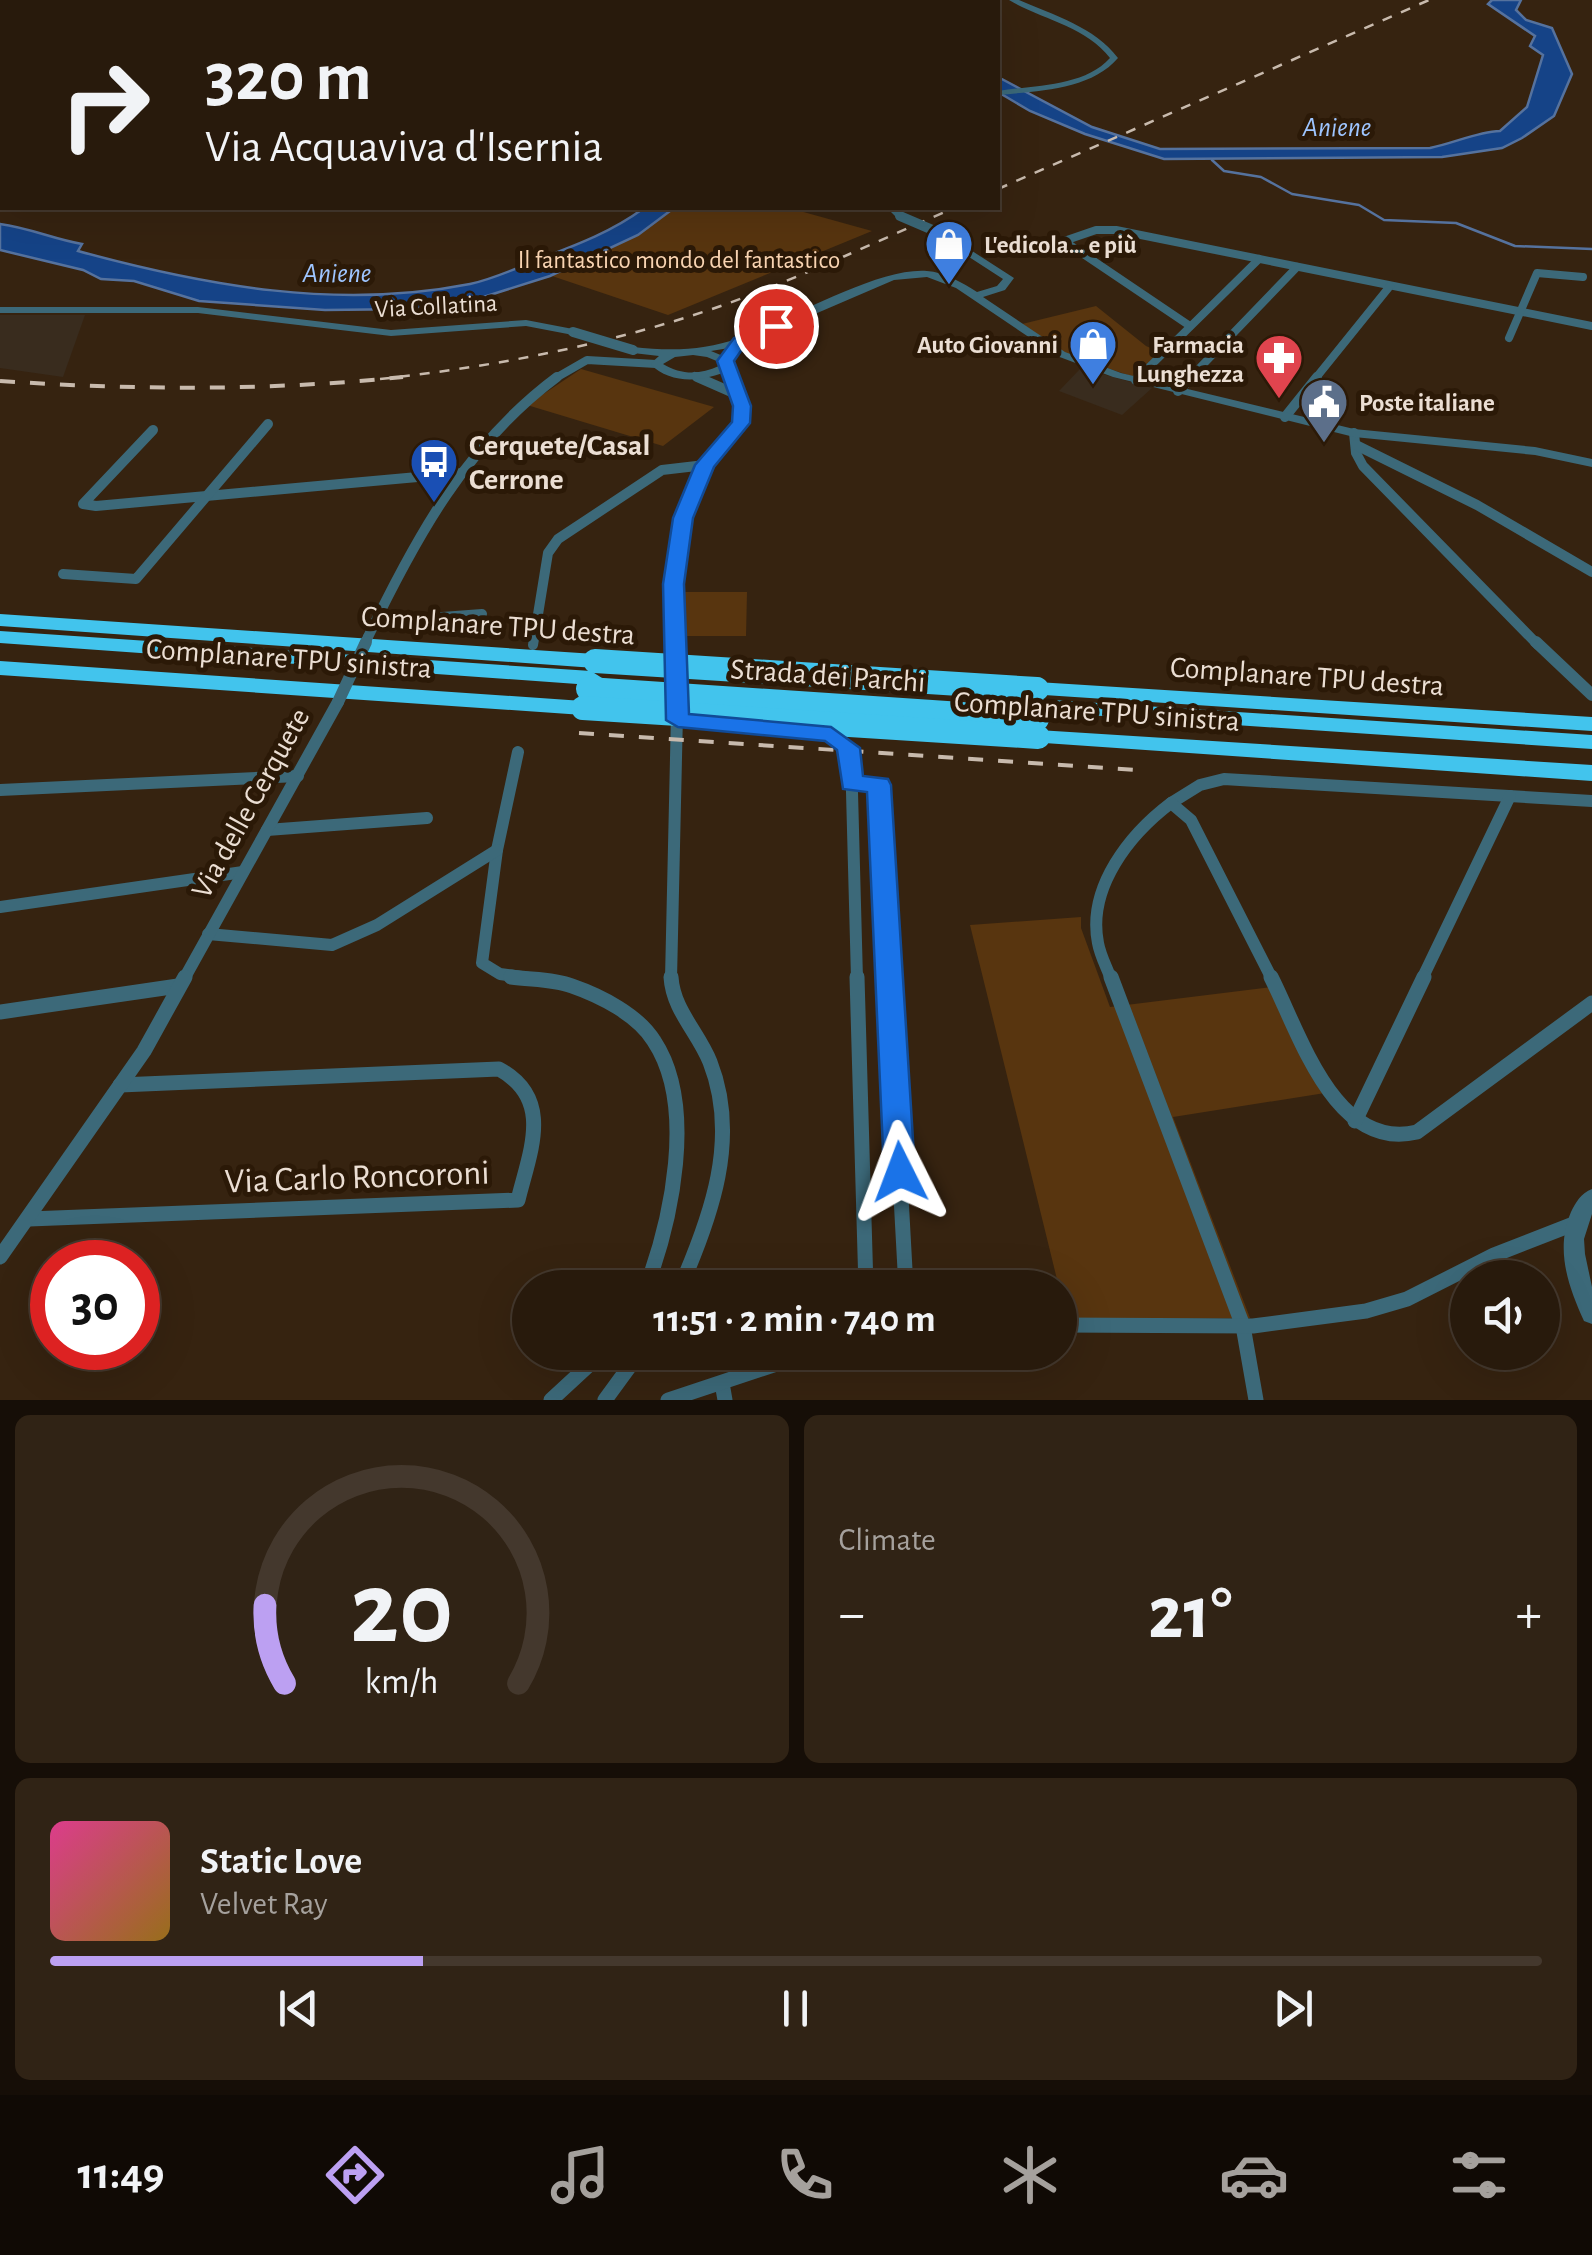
<!DOCTYPE html>
<html lang="en">
<head>
<meta charset="utf-8">
<style>
	:root { --surface:#281a0c; --page:#302315; --text:#f1f3f6; --muted:#a5a19d; --line:#44382d; --accent:#bca0f2 }
	body { margin:0; font-family:"Alegreya Sans",sans-serif; background:var(--page); color:var(--text); height:100vh; display:flex; flex-direction:column; font-size:38px; white-space:nowrap }
	* { box-sizing:border-box; margin:0 }
	p { font-size:32px; color:var(--muted) }
	.icon { flex:none; width:55px; height:55px; fill:none; stroke:currentColor; stroke-width:2; stroke-linecap:round; stroke-linejoin:round }
	.map { position:relative; height:1400px; overflow:hidden }
	.details { display:flex; flex-direction:column; gap:15px; padding:15px; background:#160e07; flex:1 }
	.details>* { flex:none }
	.hud { position:absolute; left:0px; top:0px; width:1000px; height:210px; box-shadow:0 10px 40px #0002,0 0 0 2px var(--line); background:#281a0c; color:var(--text); overflow:hidden }
	.controls { position:absolute; left:1450px; top:1260px; display:grid; gap:20px }
	.controls a { display:grid; place-items:center; width:110px; height:110px; border-radius:50%; background:var(--surface); box-shadow:0 10px 40px #0002,0 0 0 2px var(--line); font-size:50px }
	.speed { position:absolute; left:30px; top:1240px; display:flex; gap:20px; font-size:50px; font-weight:700; text-align:center }
	.speed>* { display:grid; place-content:center; width:130px; height:130px; border-radius:50%; background:var(--surface); box-shadow:0 10px 40px #0002,0 0 0 2px var(--line); line-height:1 }
	.speed .limit { border:15px solid #d22; background:#fff; color:#111 }
	.pin { position:absolute; display:grid; place-items:center; width:85px; height:85px; color:#fff; margin:-42px; border:5px solid #fff; border-radius:50%; box-shadow:0 2px 10px #0007 }
	.me { position:absolute; width:110px; margin:-55px; rotate:357deg; stroke-linejoin:round; filter:drop-shadow(0 0 8px #0008) }
	.turn { display:flex; align-items:center; gap:35px; height:210px; padding:0 40px; font-size:45px }
	.turn .icon { width:130px; height:130px; stroke-width:2.5 }
	.turn b { display:block; font-size:70px; line-height:85px }
	.big { font-size:75px; font-weight:600; line-height:1.1 }
	.details .tile { flex:1; display:flex; flex-direction:column; justify-content:center; gap:15px; min-width:0; padding:0 35px; border-radius:15px; background:var(--page) }
	.details .dial { align-items:center; gap:0 }
	.dial svg { height:260px; overflow:visible; fill:none; stroke:var(--line); stroke-width:7; stroke-linecap:round; text-anchor:middle }
	.dial text { fill:var(--text); stroke:none }
	.song { display:flex; align-items:center; gap:30px }
	.cover { width:120px; height:120px; border-radius:15px; background:linear-gradient(135deg,hsl(330 70% 55%),hsl(40 70% 35%)) }
	.played { height:10px; border-radius:5px; background:linear-gradient(90deg,var(--accent) 25%,var(--line) 25%) }
	.keys { display:flex; justify-content:space-around; direction:ltr }
	.heat { display:flex; justify-content:space-between; align-items:center; font-size:55px; direction:ltr }
	.details .tiles { flex:1; display:grid; gap:15px; grid-template-columns:1fr 1fr }
	.tile:last-child { grid-column:span 2 }
	.trip { position:absolute; left:512px; top:1270px; width:565px; height:100px; border-radius:50px; background:var(--surface); box-shadow:0 10px 40px #0002,0 0 0 2px var(--line); font-weight:600; line-height:100px; text-align:center }
	.tabs { display:flex; height:160px; justify-content:space-around; align-items:center; background:#100a05; color:var(--muted) }
	.tabs .icon { width:70px; height:70px }
	.tabs .current { color:var(--accent) }
	.tabs b { font-size:45px; color:var(--text) }
	.map>svg:first-child { display:block }
	.commercial { fill:#392c1e }
	.green { fill:#58350f }
	.water { fill:#154387; stroke:#55729e; stroke-width:2.5 }
	.lines { fill:none; stroke-linecap:round; stroke-linejoin:round }
	.stream { stroke:#55729e; stroke-width:2.5 }
	.minor-far3 { stroke:#3c6979; stroke-width:8 }
	.minor-far2 { stroke:#3c6979; stroke-width:10 }
	.minor-far1 { stroke:#3c6979; stroke-width:12 }
	.minor { stroke:#3c6979; stroke-width:15 }
	.tertiary { fill:#3c6979; fill-rule:evenodd }
	.motorway { fill:#42c4ed; fill-rule:evenodd }
	.rail-far1 { stroke:#c8baad; stroke-width:2.5; stroke-dasharray:10 10; stroke-linecap:butt }
	.rail { stroke:#c8baad; stroke-width:4; stroke-dasharray:15 15; stroke-linecap:butt }
	.minor-bridge-far1 { stroke:#3c6979; stroke-width:10 }
	.minor-bridge { stroke:#3c6979; stroke-width:12 }
	.tertiary-bridge { stroke:#3c6979; stroke-width:10 }
	.motorway-bridge { stroke:#42c4ed; stroke-width:24 }
	.route { fill:#1a73e8; stroke:#114b97; stroke-width:2.5 }
	.labels { text-anchor:middle; stroke-width:10; stroke-linejoin:round; paint-order:stroke }
	.far-poi-label { font-size:25px; font-weight:bold; fill:#ebded3; stroke:#2b1907; text-anchor:start }
	.far-park-label { font-size:25px; fill:#f9d4b2; stroke:#2b1907 }
	.far-street-label { font-size:25px; fill:#ebded3; stroke:#2b1907 }
	.far-water-label { font-size:28px; font-style:italic; fill:#9ec5ff; stroke:#2b1907 }
	.poi-label { font-size:30px; font-weight:bold; fill:#ebded3; stroke:#2b1907; text-anchor:start }
	.street-label { font-size:30px; fill:#ebded3; stroke:#2b1907 }
	.near-street-label { font-size:35px; fill:#ebded3; stroke:#2b1907 }
</style>
</head>
<body>
<div class="map">
<svg width="1592" height="1400" viewBox="0 0 1592 1400">
	<rect width="100%" height="100%" fill="#362310"/>
	<g class="commercial">
		<polygon points="0,315 85,315 63,377 0,368"/>
		<polygon points="1081,368 1152,388 1122,415 1059,391"/>
	</g>
	<g class="green">
		<polygon points="672,208 789,208 872,231 668,315 552,276"/>
		<polygon points="1096,306 1146,346 1160,352 1134,377 1065,354 1022,324"/>
		<polygon points="581,369 714,407 663,446 527,405"/>
		<polygon points="683,592 747,592 746,636 680,636"/>
		<polygon points="1081,917 1081,928 1110,1007 1273,987 1325,1093 1173,1117 1250,1318 1067,1320 970,925"/>
	</g>
	<g class="water">
		<path d="M1492 0H1521L1516 10 1526 20 1552 28 1572 74 1554 116 1522 138 1502 148 1442 157 1164 159 1085 134 1030 111 998 92V77L1092 127 1160 149 1430 148C1455 143 1476 132 1500 131L1527 107 1543 55 1530 46 1535 36 1488 4Z"/>
		<path d="M644 208H674L638 235 550 276 474 300 412 309 325 310 199 301 134 281 101 279 83 270 0 250V224C30 228 53 239 82 244L78 251C206 286 338 310 470 284 494 279 519 267 542 258 579 244 613 231 644 208Z"/>
	</g>
	<g class="lines">
		<polyline class="stream" points="1212,160 1224,171 1261,177 1292,194 1359,205 1384,220 1456,223 1515,246 1592,249"/>
		<g class="minor-far3">
			<polyline points="1190,326 1064,241 1096,230 1116,230 1592,326"/>
			<polyline points="1509,338 1537,273 1583,277"/>
			<polyline points="726,365 732,379"/>
			<polyline points="695,376 702,379"/>
			<polyline points="554,379 587,360 656,364"/>
			<polyline points="1137,379 1259,259"/>
			<polyline points="1189,379 1297,267"/>
			<polyline points="1315,379 1390,286"/>
		</g>
		<g class="minor-far2">
			<polyline points="697,377 738,395"/>
			<polyline points="1136,380 1139,377"/>
			<polyline points="1178,391 1192,377"/>
			<polyline points="1285,417 1317,377"/>
			<polyline points="153,430 83,504 96,506 462,473"/>
			<polyline points="1354,433 1356,453 1363,466 1538,645"/>
			<polyline points="1356,445 1477,505 1592,572"/>
			<polyline points="63,574 136,579 268,424"/>
			<polyline points="376,622 482,614"/>
			<path d="M368 637C416 537 467 444 557 377"/>
			<polyline points="533,645 548,553 558,539 662,470 705,465 735,434 742,419 742,406 731,377"/>
			<polyline points="676,645 674,584 683,517 705,465"/>
		</g>
		<g class="minor-far1">
			<polyline points="676,642 677,696"/>
			<polyline points="1536,642 1592,695"/>
			<polyline points="821,733 842,741 851,755 857,979"/>
			<polyline points="518,752 497,850 482,963 500,974 536,979"/>
			<polyline points="851,784 879,785 889,979"/>
			<polyline points="0,790 298,776"/>
			<polyline points="1171,803 1200,785 1224,779 1592,801"/>
			<polyline points="267,830 427,818"/>
			<polyline points="0,907 243,872"/>
			<polyline points="208,934 332,945 377,925 497,850"/>
			<polyline points="184,979 338,702"/>
			<polyline points="671,979 677,714"/>
			<path d="M1111 979C1107 968 1100 955 1098 943 1087 887 1130 834 1171 803L1191 820 1272 979"/>
			<polyline points="1422,979 1510,796"/>
		</g>
		<g class="minor">
			<path d="M511 977C532 980 553 979 572 986 601 996 638 1015 654 1041 697 1106 671 1221 646 1288"/>
			<path d="M671 977C673 1010 698 1032 710 1062 740 1138 711 1217 680 1288"/>
			<polyline points="857,977 866,1288"/>
			<polyline points="889,977 906,1288"/>
			<polyline points="1111,977 1243,1326 1256,1400"/>
			<path d="M1271 977C1300 1034 1335 1152 1417 1132L1592 1003"/>
			<polyline points="0,1012 178,986"/>
			<polyline points="1355,1121 1424,977"/>
			<path d="M29 1219 518 1200C530 1151 554 1099 499 1069L120 1085"/>
			<polyline points="0,1257 144,1051 185,977"/>
			<polyline points="1060,1325 1253,1326 1366,1311 1407,1299 1494,1255 1576,1223"/>
			<polyline points="722,1383 725,1400"/>
			<polyline points="551,1400 603,1352"/>
			<polyline points="605,1400 640,1352"/>
			<polyline points="668,1400 813,1352"/>
		</g>
		<g class="tertiary">
			<path d="M1009 0H1019C1053 15 1095 27 1118 58 1091 90 1037 91 998 95V91C1034 85 1084 87 1110 58 1086 26 1041 19 1009 0Z"/>
			<polygon points="887,208 896,208 905,216 897,218"/>
			<path d="M932 229H938L1014 278 1005 290 983 297 1065 352 1121 373 1354 429 1535 447 1592 459V467L1535 455 1354 437 1113 377 1057 356 956 288 927 277 894 280 743 345 731 361 729 370C704 382 671 385 650 364L659 356 633 353 627 350 633 347C670 351 703 351 739 338 789 320 878 267 927 271 944 272 963 283 977 292L997 286 1003 279 932 233ZM729 348 723 356 711 351ZM693 355 707 357 719 362V366C700 375 681 375 663 364L675 357Z"/>
			<polygon points="0,307 198,307 391,330 526,320 573,329 578,332 573,335 526,326 391,336 198,313 0,313"/>
			<path d="M1592 1189V1214L1584 1239 1585 1254 1592 1287V1324L1584 1321C1568 1286 1555 1249 1571 1212 1576 1202 1581 1193 1592 1189Z"/>
		</g>
		<g class="motorway">
			<polygon points="0,614 595,654 606,661 595,668 0,626"/>
			<polygon points="0,631 591,671 602,678 591,685 0,643"/>
			<polygon points="0,661 583,701 594,708 583,715 0,675"/>
			<polygon points="1037,682 1592,717 1592,731 1029,694 1026,689"/>
			<polygon points="1037,699 1592,735 1592,749 1029,711 1026,706"/>
			<polygon points="1038,730 1592,765 1592,781 1030,742 1026,737 1030,732"/>
		</g>
		<g class="rail-far1">
			<polyline points="998,189 1429,0"/>
			<path d="M380 379C493 367 606 345 715 308 796 280 875 242 954 208"/>
		</g>
		<g class="rail">
			<path d="M0 381C135 390 268 391 403 377"/>
			<polyline points="579,733 1137,770"/>
		</g>
		<polyline class="minor-bridge-far1" points="364,645 368,637"/>
		<polyline class="minor-bridge" points="338,702 366,642"/>
		<g class="tertiary-bridge">
			<polyline points="900,216 935,231"/>
			<polyline points="573,332 633,350"/>
		</g>
		<g class="motorway-bridge">
			<polyline points="595,661 1037,689"/>
			<polyline points="588,689 1037,719"/>
			<polyline points="583,708 1038,737"/>
		</g>
	</g>
	<polygon class="route" points="776,321 784,326 782,330 745,345 734,361 751,406 750,423 714,467 693,518 684,584 689,714 831,727 860,748 863,776 888,779 891,785 915,1172 911,1181 900,1184 889,1181 884,1172 867,792 843,789 837,750 825,741 678,727 666,720 663,584 673,518 695,465 732,422 733,406 717,361 734,338"/>
	<defs>
		<g id="shop-pin" transform="scale(2.5)"><path d="M0 17L-7.5 6A9.5 9.5 0 1 1 7.5 6Z" fill="#3f7fe0" stroke="#2b1907"/><path d="M-5-2.5h2.3a2.7 3.5 0 0 1 5.4 0H5L5.5 6h-11ZM-1.5-2.5h3a1.5 2.3 0 0 0-3 0Z" fill="#fff"/></g>
		<g id="pharmacy-pin" transform="scale(2.5)"><path d="M0 17L-7.5 6A9.5 9.5 0 1 1 7.5 6Z" fill="#e0444e" stroke="#2b1907"/><path d="M-2-6h4v4h4v4h-4v4h-4v-4h-4v-4h4Z" fill="#fff"/></g>
		<g id="civic-pin" transform="scale(2.5)"><path d="M0 17L-7.5 6A9.5 9.5 0 1 1 7.5 6Z" fill="#5c6f8a" stroke="#2b1907"/><path d="M-.6-6.5H3V-4.5H.6V-3L4-1V1h2V6H-6V1h2V-1L-.6-3ZM-1.2 2.5V6h2.4V2.5Z" fill="#fff"/></g>
		<g id="bus-pin" transform="scale(2.5)"><path d="M0 17L-7.5 6A9.5 9.5 0 1 1 7.5 6Z" fill="#1a4fb4" stroke="#2b1907"/><path d="M-5-6H5V4H4V6H2V4H-2V6H-4V4H-5ZM-3.5-4V0h7V-4ZM-3.5 1.2v1.5H-2V1.2ZM2 1.2v1.5H3.5V1.2Z" fill="#fff"/></g>
	</defs>
	<g fill-rule="evenodd">
		<use href="#shop-pin" x="949" y="244"/>
		<use href="#shop-pin" x="1093" y="344"/>
		<use href="#pharmacy-pin" x="1279" y="358"/>
		<use href="#civic-pin" x="1324" y="402"/>
		<use href="#bus-pin" x="434" y="462"/>
	</g>
	<g class="labels">
		<g class="far-poi-label">
			<text x="984" y="253">L'edicola… e più</text>
			<text x="1058" y="353" text-anchor="end">Auto Giovanni</text>
			<text x="1244" y="353" text-anchor="end">Farmacia<tspan x="1244" dy="29">Lunghezza</tspan></text>
			<text x="1359" y="411">Poste italiane</text>
		</g>
		<g class="far-park-label">
			<text x="679" y="268">Il fantastico mondo del fantastico</text>
		</g>
		<g class="far-street-label">
			<text transform="translate(436 305) rotate(-3)" y="9">Via Collatina</text>
		</g>
		<g class="far-water-label">
			<text x="1337" y="136">Aniene</text>
			<text x="337" y="282">Aniene</text>
		</g>
		<g class="poi-label">
			<text x="469" y="455">Cerquete/Casal<tspan x="469" dy="34">Cerrone</tspan></text>
		</g>
		<g class="street-label">
			<text transform="translate(498 625) rotate(4)" y="10">Complanare TPU destra</text>
			<text transform="translate(289 658) rotate(4)" y="10">Complanare TPU sinistra</text>
			<text transform="translate(828 675) rotate(4)" y="10">Strada dei Parchi</text>
			<text transform="translate(1307 676) rotate(4)" y="10">Complanare TPU destra</text>
			<text transform="translate(1097 711) rotate(4)" y="10">Complanare TPU sinistra</text>
			<text transform="translate(250 803) rotate(-61)" y="10">Via delle Cerquete</text>
		</g>
		<g class="near-street-label">
			<text transform="translate(357 1176) rotate(-2)" y="12">Via Carlo Roncoroni</text>
		</g>
	</g>
</svg>
<div class="controls">
<a><svg class="icon" aria-label="sound" viewBox="0 0 24 24"><path d="M4 9h4l5-4v14l-5-4H4zM17 9q2 3 0 6"/></svg></a>
</div>
<div class="speed"><div class="limit">30</div></div>
<div class="pin" style="left:776px;top:326px;background:#d93025"><svg class="icon" aria-label="arrive" viewBox="0 0 24 24"><path d="M6 21V4h12l-3 4 3 4H6"/></svg></div>
<svg class="me" style="left:900px;top:1172px" viewBox="-20 -20 40 40"><path d="M0-17L14 15 0 8-14 15z" fill="#1a73e8" stroke="#fff" stroke-width="4"/></svg>
<div class="trip">11:51 · 2 min · 740 m</div>
<div class="hud">
<div class="turn"><svg class="icon" aria-label="right" viewBox="0 0 24 24"><path d="M7 20v-9h11M14 6l5 5-5 5"/></svg><div><b>320 m</b>Via Acquaviva d'Isernia</div></div>
</div>
</div>
<section class="details">
<div class="tiles">
<div class="tile dial"><svg viewBox="0 0 100 80">
<path d="M14 69A42 42 0 1 1 86 69"/>
<path d="M14 69A42 42 0 0 1 8 45" stroke="#bca0f2"/>
<text x="50" y="56" font-size="32" font-weight="700">20</text>
<text x="50" y="72" font-size="11">km/h</text>
</svg></div>
<div class="tile"><p>Climate</p>
<div class="heat"><a>−</a><b class="big">21°</b><a>+</a></div>
</div>
<div class="tile">
<div class="song"><i class="cover"></i><div><b>Static Love</b><p>Velvet Ray</p></div></div>
<div class="played"></div>
<div class="keys"><svg class="icon" aria-label="previous" viewBox="0 0 24 24"><path d="M18 5L8 12l10 7zM5 5v14"/></svg><svg class="icon" aria-label="pause" viewBox="0 0 24 24"><path d="M8 5v14M16 5v14"/></svg><svg class="icon" aria-label="next" viewBox="0 0 24 24"><path d="M6 5l10 7-10 7zM19 5v14"/></svg></div>
</div>
</div>
</section>
<nav class="tabs">
<b>11:49</b>
<svg class="icon current" aria-label="directions" viewBox="0 0 24 24"><path d="M12 3l9 9-9 9-9-9zM9 14v-3h6M13 9l2 2-2 2"/></svg>
<svg class="icon" aria-label="music" viewBox="0 0 24 24"><path d="M9 18V5l10-2v13"/><circle cx="6" cy="18" r="3"/><circle cx="16" cy="16" r="3"/></svg>
<svg class="icon" aria-label="phone" viewBox="0 0 24 24"><path d="M5 4h4l2 5-3 2q2 4 5 5l2-3 5 2v4C11 20 4 13 5 4z"/></svg>
<svg class="icon" aria-label="climate" viewBox="0 0 24 24"><path d="M12 3v18M4 7l16 10M4 17L20 7"/></svg>
<svg class="icon" aria-label="car" viewBox="0 0 24 24"><path d="M5 17H2v-5l4-1 3-4h7l3 4 3 1v5h-3M9 17h6M6 11h13"/><circle cx="7" cy="17" r="2"/><circle cx="17" cy="17" r="2"/></svg>
<svg class="icon" aria-label="filters" viewBox="0 0 24 24"><path d="M4 7h16M4 17h16"/><circle cx="9" cy="7" r="2"/><circle cx="15" cy="17" r="2"/></svg>
</nav>
</body>
</html>
